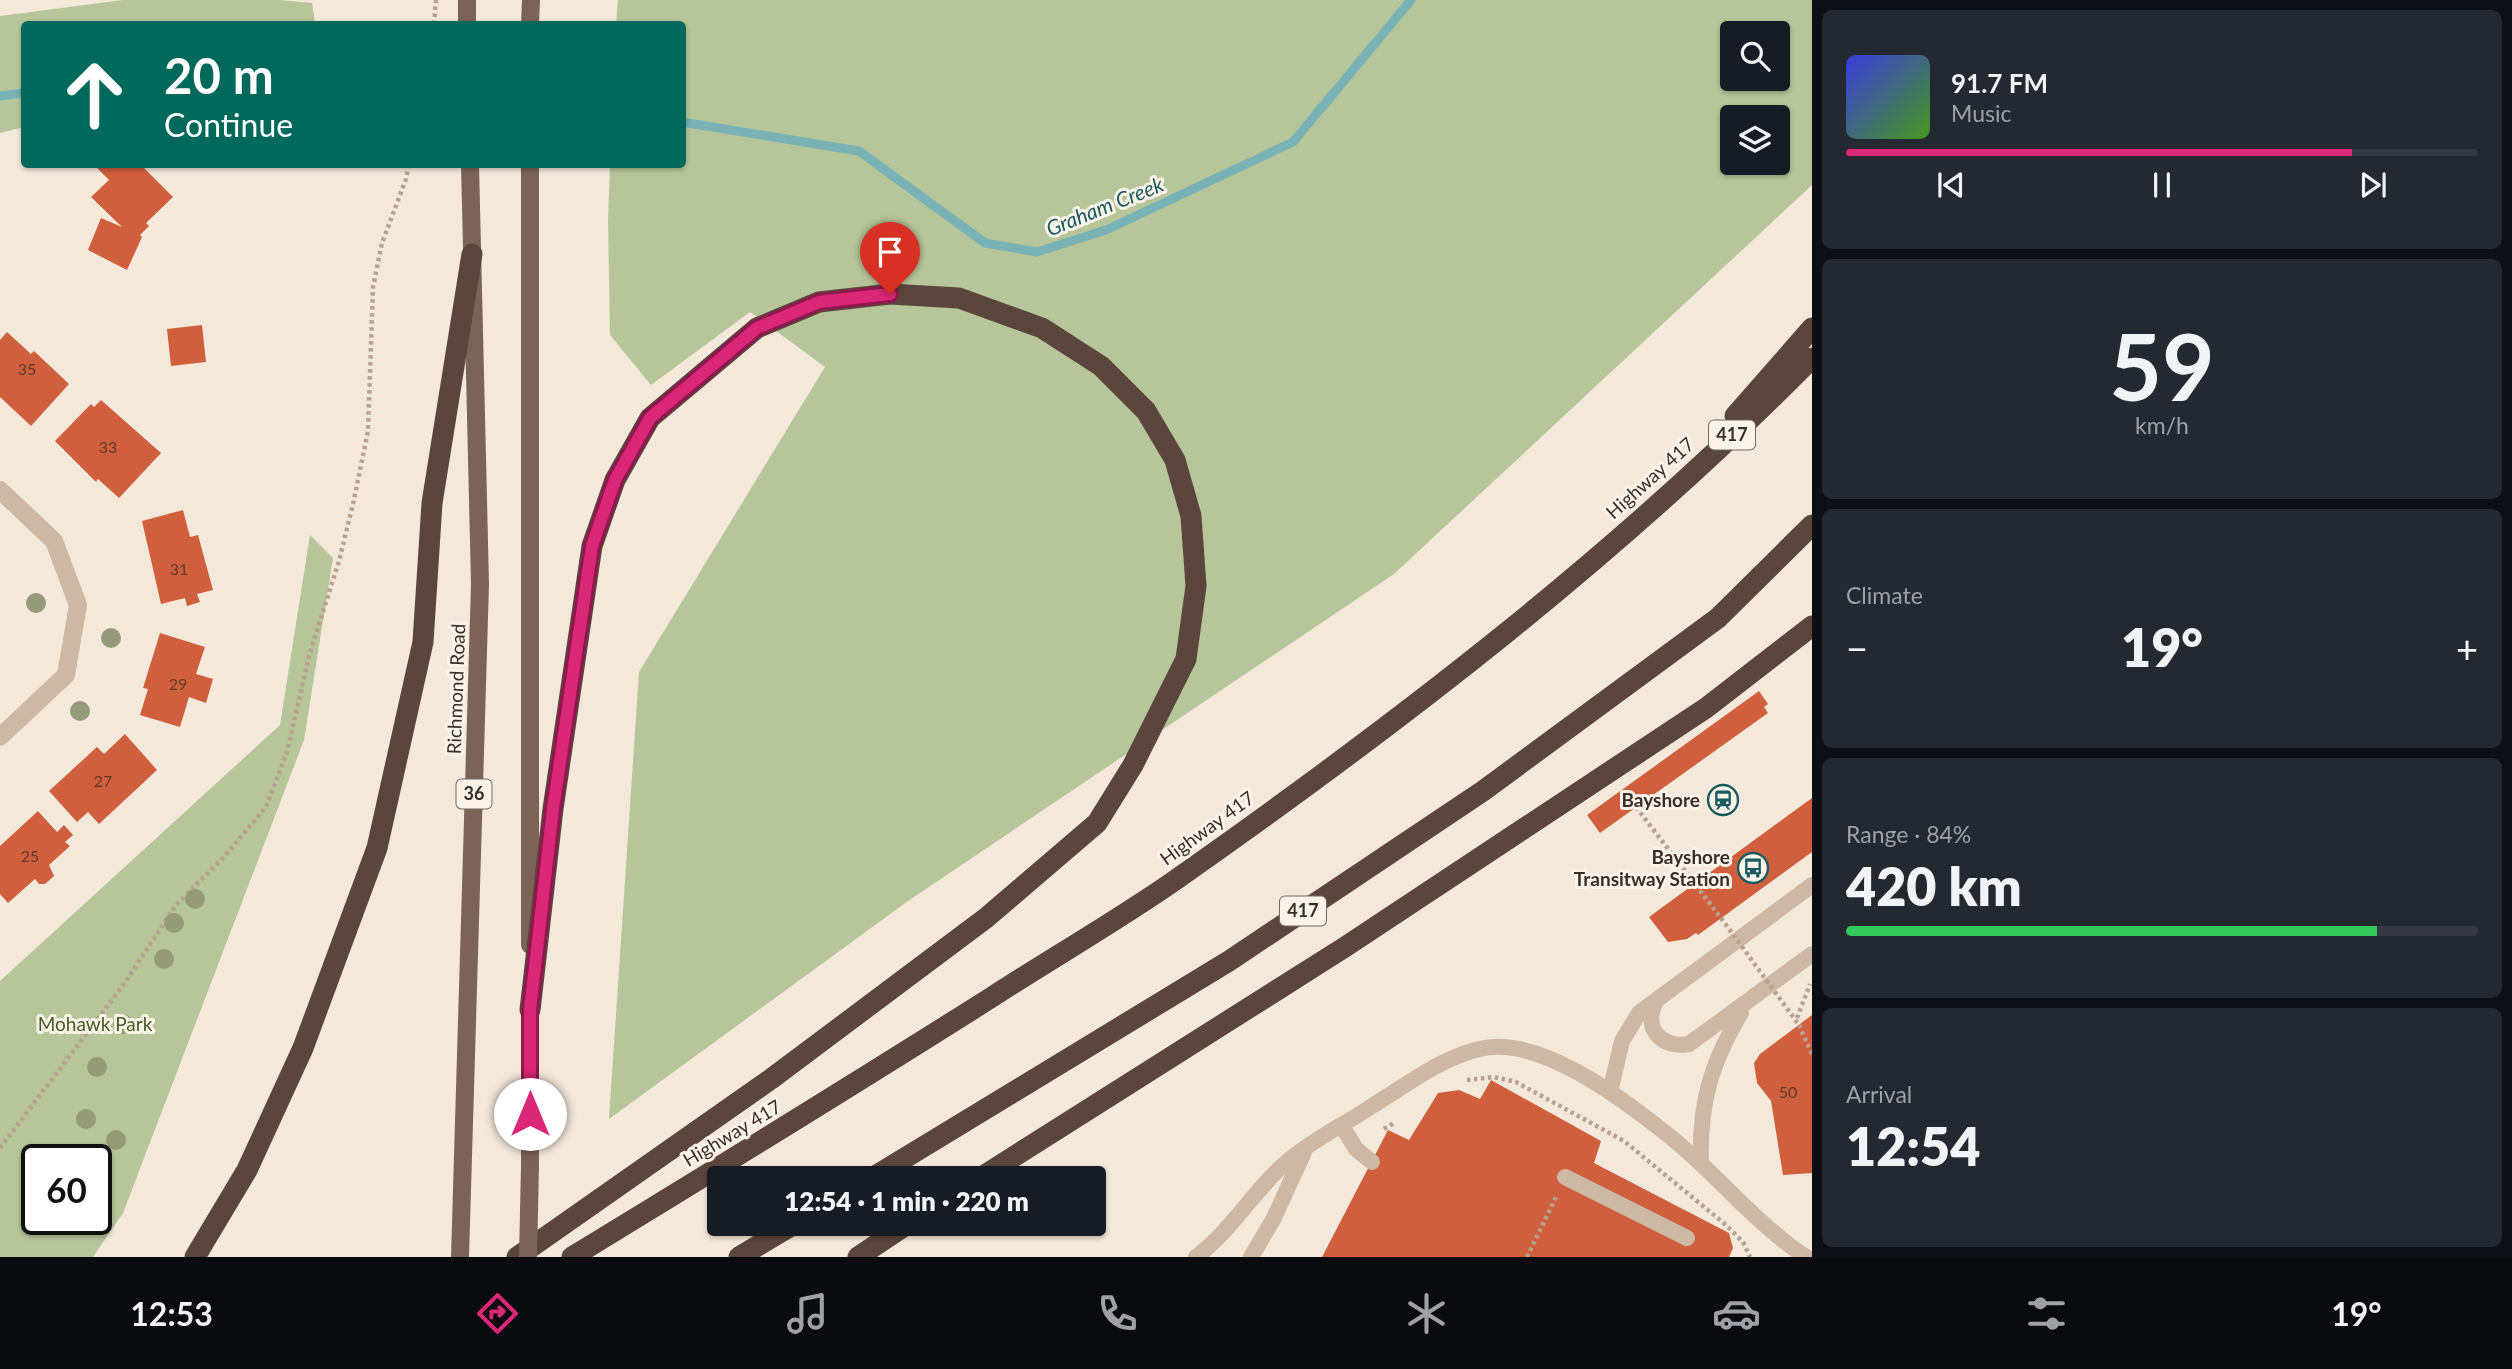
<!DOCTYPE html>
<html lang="en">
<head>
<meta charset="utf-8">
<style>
	:root { --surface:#171b24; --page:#242831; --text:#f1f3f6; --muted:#9ea1a6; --line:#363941; --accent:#db2777 }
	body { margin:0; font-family:Lato,sans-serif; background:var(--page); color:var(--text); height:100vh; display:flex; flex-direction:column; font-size:26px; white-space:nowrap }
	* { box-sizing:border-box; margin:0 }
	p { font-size:23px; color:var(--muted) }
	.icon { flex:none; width:38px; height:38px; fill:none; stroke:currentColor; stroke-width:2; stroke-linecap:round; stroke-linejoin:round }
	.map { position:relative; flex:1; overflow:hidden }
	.panel { display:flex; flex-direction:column; gap:10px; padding:10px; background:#0d0f14; width:700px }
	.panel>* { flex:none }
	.banner { position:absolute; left:21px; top:21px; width:665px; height:147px; border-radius:7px; box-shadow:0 2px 5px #0004; background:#00695c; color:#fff; overflow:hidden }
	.tools { position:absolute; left:1720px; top:21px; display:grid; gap:14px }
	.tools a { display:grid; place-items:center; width:70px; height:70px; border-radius:7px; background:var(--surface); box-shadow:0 2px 5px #0004; font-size:35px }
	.speed { position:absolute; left:21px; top:1144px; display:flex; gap:14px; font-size:35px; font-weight:700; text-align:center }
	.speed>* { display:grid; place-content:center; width:91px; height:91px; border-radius:50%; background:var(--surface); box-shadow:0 2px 5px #0004; line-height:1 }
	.speed .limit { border:4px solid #111; border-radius:10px; background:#fff; color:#111 }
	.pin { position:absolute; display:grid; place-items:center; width:60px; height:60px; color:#fff; margin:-72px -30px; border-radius:50% 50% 50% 0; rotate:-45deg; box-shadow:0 0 7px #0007 }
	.pin .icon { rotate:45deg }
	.me { position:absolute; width:77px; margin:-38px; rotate:0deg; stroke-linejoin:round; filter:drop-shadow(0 0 5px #0008) }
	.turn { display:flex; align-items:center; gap:24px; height:147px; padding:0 28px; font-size:32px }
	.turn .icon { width:91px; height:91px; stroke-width:2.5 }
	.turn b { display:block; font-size:49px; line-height:60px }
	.big { font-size:52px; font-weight:800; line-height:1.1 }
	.panel .tile { flex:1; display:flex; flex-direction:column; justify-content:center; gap:10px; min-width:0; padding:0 24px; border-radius:10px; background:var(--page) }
	.panel .dial { align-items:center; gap:0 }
	.dial b { font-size:91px; line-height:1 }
	.song { display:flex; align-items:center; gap:21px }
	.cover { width:84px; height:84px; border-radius:10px; background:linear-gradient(135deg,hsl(240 70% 55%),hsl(100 70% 35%)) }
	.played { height:7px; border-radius:4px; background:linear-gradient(90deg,var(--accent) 80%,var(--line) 80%) }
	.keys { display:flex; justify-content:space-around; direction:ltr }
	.heat { display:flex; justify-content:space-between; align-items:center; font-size:38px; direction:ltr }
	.charge { height:10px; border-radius:5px; background:linear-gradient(90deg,#34c759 84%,var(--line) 0) }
	.trip { position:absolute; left:707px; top:1166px; width:399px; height:70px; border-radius:7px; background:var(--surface); box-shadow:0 2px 5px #0004; font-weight:800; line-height:70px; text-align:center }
	.dock { display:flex; height:112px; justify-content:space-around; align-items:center; background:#090b0e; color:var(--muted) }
	.dock .icon { width:49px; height:49px }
	.dock .on { color:var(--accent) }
	.dock b { font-size:32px; color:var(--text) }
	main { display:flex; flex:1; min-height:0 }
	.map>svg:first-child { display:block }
	.green { fill:#b7c59a; fill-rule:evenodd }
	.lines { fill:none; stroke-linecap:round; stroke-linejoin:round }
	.stream { stroke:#78b2b4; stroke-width:9 }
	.building { fill:#d05f3d }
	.path { stroke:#b9a190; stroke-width:4.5; stroke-dasharray:3.5 3.5; stroke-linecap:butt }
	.service { stroke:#cdb8a6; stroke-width:16 }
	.minor { stroke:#cdb8a6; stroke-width:18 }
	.primary { stroke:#7c6357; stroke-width:18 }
	.motorway { stroke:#5b463e; stroke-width:21 }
	.path-bridge { stroke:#b9a190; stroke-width:4.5; stroke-dasharray:3.5 3.5; stroke-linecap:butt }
	.primary-bridge { stroke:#7c6357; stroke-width:18 }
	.tree { fill:#959a79 }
	.route-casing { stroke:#8e194d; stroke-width:18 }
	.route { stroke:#db2777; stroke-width:12 }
	.labels { text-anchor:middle; stroke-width:6; stroke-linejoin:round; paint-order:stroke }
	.number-label { font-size:16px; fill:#5f3a2d }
	.shield { fill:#fbf2e8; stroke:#736862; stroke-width:2 }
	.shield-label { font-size:18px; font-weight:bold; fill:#392d28 }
	.street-label { font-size:19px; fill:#392d28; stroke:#fbf2e8 }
	.poi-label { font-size:19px; font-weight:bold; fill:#392d28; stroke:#fbf2e8; text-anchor:end }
	.park-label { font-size:19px; fill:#485a29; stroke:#fbf2e8 }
	.water-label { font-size:21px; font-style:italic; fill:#195b5e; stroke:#fbf2e8 }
</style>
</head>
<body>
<main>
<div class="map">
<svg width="1812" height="1257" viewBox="0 0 1812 1257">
	<rect width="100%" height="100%" fill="#f4e8db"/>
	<g class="green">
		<polygon points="123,0 280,0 312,3 315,24 24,24 24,127 0,133 0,16"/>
		<path d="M618 0H1812V185L1394 574 908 901 609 1119 639 672 825 367 750 312 651 385 610 335 608 221 610 165 682 164V24H616ZM1732 33H1778V79H1732ZM1732 117H1778V163H1732Z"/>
		<path d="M310 535 333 558 304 740 123 1213 93 1257H0V981L280 725ZM37 1160H96V1220H37Z"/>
	</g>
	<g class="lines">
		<g class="stream">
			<polyline points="0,96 24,93"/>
			<polyline points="682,122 859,151 985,243 1037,252 1106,230 1293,142 1411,0"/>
		</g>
	</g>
	<g class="building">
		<polygon points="93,164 140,164 173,197 146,223 149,226 140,235 142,237 127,270 88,250 101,218 122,227 91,197 109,180"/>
		<polygon points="202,325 206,362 171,366 167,329"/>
		<polygon points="7,332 31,354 34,351 69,384 31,426 0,397 0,340"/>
		<polygon points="101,400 161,453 119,498 98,479 96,482 55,441 91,404 94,407"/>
		<polygon points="183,510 190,537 198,535 213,590 197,594 200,602 187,606 185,598 161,604 142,521"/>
		<polygon points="160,633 205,647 196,674 213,679 206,703 189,697 180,727 140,715 148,689 143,688"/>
		<polygon points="1759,691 1768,704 1764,707 1768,713 1600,833 1587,815"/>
		<polygon points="125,734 157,770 99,824 88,812 77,822 49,791 97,747 104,754"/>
		<polygon points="1812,798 1812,852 1698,935 1696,933 1687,939 1668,942 1649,917"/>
		<polygon points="38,811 57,832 64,825 73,835 65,842 70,846 49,865 54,876 45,884 39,884 35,879 8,903 0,894 0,846"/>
		<polygon points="1812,1015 1812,1173 1783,1175 1771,1101 1757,1083 1754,1063 1760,1054"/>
		<polygon points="1491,1080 1601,1141 1594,1163 1729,1233 1733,1248 1729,1257 1322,1257 1388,1130 1409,1140 1438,1093 1459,1090 1480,1099"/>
	</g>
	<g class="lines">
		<g class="path">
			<polyline points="434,24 436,0"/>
			<polyline points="1636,807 1721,918"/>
			<polyline points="1797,1018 1810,984"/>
			<polyline points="1799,1025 1812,1054"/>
			<polyline points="1467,1080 1494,1077 1516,1082 1624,1141 1726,1225 1743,1242 1750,1257"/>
			<polyline points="1384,1129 1394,1123"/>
			<polyline points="0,1148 124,984 176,905 224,857 266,807 287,752 309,656 339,561 353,504 368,431 373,287 382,243 406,179 409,164"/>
			<polyline points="1527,1257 1556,1197"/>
		</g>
		<g class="service">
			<path d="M1657 1000C1641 1027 1661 1049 1689 1044L1812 954"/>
			<polyline points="1610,1092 1622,1041 1639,1013 1812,885"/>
			<polyline points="1342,1126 1356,1149 1372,1162"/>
			<path d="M1701 1163C1699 1104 1711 1063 1741 1013"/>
			<polyline points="1565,1177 1687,1238"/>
			<path d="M1196 1257C1228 1233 1248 1200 1276 1172 1302 1145 1341 1127 1372 1106 1405 1086 1441 1058 1479 1049 1537 1034 1620 1097 1663 1131 1713 1169 1753 1222 1806 1257"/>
			<polyline points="1251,1257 1274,1218 1304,1152"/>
		</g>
		<polyline class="minor" points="0,490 54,541 78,605 66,675 0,737"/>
		<g class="primary">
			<polyline points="467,0 467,24"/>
			<polyline points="530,24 531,0"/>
			<polyline points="530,945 530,164"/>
			<polyline points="530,997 530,1166"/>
			<polyline points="460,1257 480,584 470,164"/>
		</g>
		<g class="motorway">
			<polyline points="1735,416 1812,328"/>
			<polyline points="872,1178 1229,961 1483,791 1718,618 1812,525"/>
			<polyline points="980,1178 1345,947 1706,708 1812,626"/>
			<polyline points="195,1257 247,1170 303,1048 377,848 423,642 432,503 472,254"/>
			<polyline points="517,1257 771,1079 986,918 1097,823 1133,765 1186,659 1196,586 1191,516 1175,460 1146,411 1101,366 1042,328 959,298 890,294 819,302 757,328 650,418 615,480 592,546 553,809 530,1010"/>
			<path d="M572 1257C713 1171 853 1085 992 997 1052 958 1115 922 1174 881 1399 723 1619 554 1812 358"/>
			<polyline points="739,1257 796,1223"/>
			<polyline points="858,1257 909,1223"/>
		</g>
		<polyline class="path-bridge" points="1721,918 1799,1025"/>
		<polyline class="primary-bridge" points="528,1257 530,1166"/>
	</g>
	<g class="tree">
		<circle cx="36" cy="603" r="10"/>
		<circle cx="111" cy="638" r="10"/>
		<circle cx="80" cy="711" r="10"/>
		<circle cx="195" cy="899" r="10"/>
		<circle cx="174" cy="923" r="10"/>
		<circle cx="164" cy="959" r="10"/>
		<circle cx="123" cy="1024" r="10"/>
		<circle cx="97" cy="1067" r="10"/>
		<circle cx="86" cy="1119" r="10"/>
		<circle cx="116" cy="1140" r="10"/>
	</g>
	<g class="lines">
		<g class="route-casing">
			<polyline id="route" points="530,1114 530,1010 553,809 592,546 615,480 650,418 757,328 819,302 890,294"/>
		</g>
		<use href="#route" class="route"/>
	</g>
	<defs>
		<g id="station-ring" transform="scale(1.575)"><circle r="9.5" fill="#fbf2e8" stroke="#195b5e" stroke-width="1.5"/><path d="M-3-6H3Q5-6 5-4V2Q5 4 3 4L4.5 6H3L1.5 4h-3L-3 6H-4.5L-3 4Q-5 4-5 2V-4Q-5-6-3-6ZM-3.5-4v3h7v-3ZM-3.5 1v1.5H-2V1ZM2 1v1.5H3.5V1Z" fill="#195b5e"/></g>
		<g id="bus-ring" transform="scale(1.575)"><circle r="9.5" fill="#fbf2e8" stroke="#195b5e" stroke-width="1.5"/><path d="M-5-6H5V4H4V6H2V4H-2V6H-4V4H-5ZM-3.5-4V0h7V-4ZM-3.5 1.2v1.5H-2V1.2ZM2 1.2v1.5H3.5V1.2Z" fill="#195b5e"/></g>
	</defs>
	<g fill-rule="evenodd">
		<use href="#station-ring" x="1723" y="800"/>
		<use href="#bus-ring" x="1753" y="868"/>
	</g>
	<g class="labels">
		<g class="number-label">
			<text x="27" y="375">35</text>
			<text x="108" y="453">33</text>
			<text x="179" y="575">31</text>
			<text x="178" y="690">29</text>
			<text x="103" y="787">27</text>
			<text x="30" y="862">25</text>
			<text x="1788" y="1098">50</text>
		</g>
		<g class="shield">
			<rect x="1709" y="420.5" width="46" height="29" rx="5"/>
			<rect x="456.5" y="779.5" width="35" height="29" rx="5"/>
			<rect x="1280" y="896.5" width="46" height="29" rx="5"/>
		</g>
		<g class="shield-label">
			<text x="1732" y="441">417</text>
			<text x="474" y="800">36</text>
			<text x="1303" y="917">417</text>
		</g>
		<g class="street-label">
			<text transform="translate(1650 478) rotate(-42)" y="7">Highway 417</text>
			<text transform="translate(456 689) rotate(-88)" y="7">Richmond Road</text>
			<text transform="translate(1207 828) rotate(-36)" y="7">Highway 417</text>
			<text transform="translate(732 1133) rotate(-31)" y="7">Highway 417</text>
		</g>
		<g class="poi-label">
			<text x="1700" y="807">Bayshore</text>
			<text x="1730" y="864">Bayshore<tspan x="1730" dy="22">Transitway Station</tspan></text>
		</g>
		<g class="park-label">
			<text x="95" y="1031">Mohawk Park</text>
		</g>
		<g class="water-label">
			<text transform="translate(1105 207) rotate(-22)" y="7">Graham Creek</text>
		</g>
	</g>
</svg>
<div class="tools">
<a><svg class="icon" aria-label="search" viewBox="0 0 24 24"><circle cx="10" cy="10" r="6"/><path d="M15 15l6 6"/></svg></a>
<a><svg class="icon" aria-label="layers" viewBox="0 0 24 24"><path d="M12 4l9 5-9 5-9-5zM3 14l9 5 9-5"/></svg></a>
</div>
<div class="speed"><div class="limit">60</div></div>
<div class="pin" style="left:890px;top:294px;background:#d93025"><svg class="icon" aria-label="arrive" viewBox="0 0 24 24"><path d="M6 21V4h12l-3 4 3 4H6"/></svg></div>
<svg class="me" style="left:530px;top:1114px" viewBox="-20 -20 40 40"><circle r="19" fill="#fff"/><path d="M0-13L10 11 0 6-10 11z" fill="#db2777"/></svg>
<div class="trip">12:54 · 1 min · 220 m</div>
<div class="banner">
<div class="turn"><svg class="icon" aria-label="ahead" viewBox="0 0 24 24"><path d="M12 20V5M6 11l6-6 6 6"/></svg><div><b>20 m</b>Continue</div></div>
</div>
</div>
<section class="panel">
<div class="tile">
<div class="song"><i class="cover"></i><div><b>91.7 FM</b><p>Music</p></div></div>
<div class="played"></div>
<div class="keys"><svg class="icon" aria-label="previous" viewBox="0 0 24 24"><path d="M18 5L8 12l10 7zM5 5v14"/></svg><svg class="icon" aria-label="pause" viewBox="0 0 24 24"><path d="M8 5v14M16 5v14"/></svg><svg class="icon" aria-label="next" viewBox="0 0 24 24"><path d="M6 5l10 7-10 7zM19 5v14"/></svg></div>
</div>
<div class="tile dial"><b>59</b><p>km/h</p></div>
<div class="tile"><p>Climate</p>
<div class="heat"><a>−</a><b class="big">19°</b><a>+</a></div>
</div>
<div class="tile"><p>Range · 84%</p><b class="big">420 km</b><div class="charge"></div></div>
<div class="tile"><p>Arrival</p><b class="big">12:54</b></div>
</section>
</main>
<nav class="dock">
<b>12:53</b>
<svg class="icon on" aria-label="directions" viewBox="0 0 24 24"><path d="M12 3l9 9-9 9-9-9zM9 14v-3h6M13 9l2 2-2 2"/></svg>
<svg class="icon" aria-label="music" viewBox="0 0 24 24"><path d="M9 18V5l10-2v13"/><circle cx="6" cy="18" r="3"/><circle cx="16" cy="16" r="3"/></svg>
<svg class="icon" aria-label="phone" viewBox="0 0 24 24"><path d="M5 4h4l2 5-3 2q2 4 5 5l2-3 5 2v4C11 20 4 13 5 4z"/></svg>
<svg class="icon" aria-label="climate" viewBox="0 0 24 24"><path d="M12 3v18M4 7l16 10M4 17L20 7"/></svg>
<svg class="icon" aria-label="car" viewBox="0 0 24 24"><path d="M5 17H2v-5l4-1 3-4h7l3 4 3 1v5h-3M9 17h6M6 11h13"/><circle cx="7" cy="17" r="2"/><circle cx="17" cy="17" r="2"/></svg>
<svg class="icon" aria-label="filters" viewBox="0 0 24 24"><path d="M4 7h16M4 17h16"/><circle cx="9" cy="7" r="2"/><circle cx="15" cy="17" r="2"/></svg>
<b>19°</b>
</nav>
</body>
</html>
